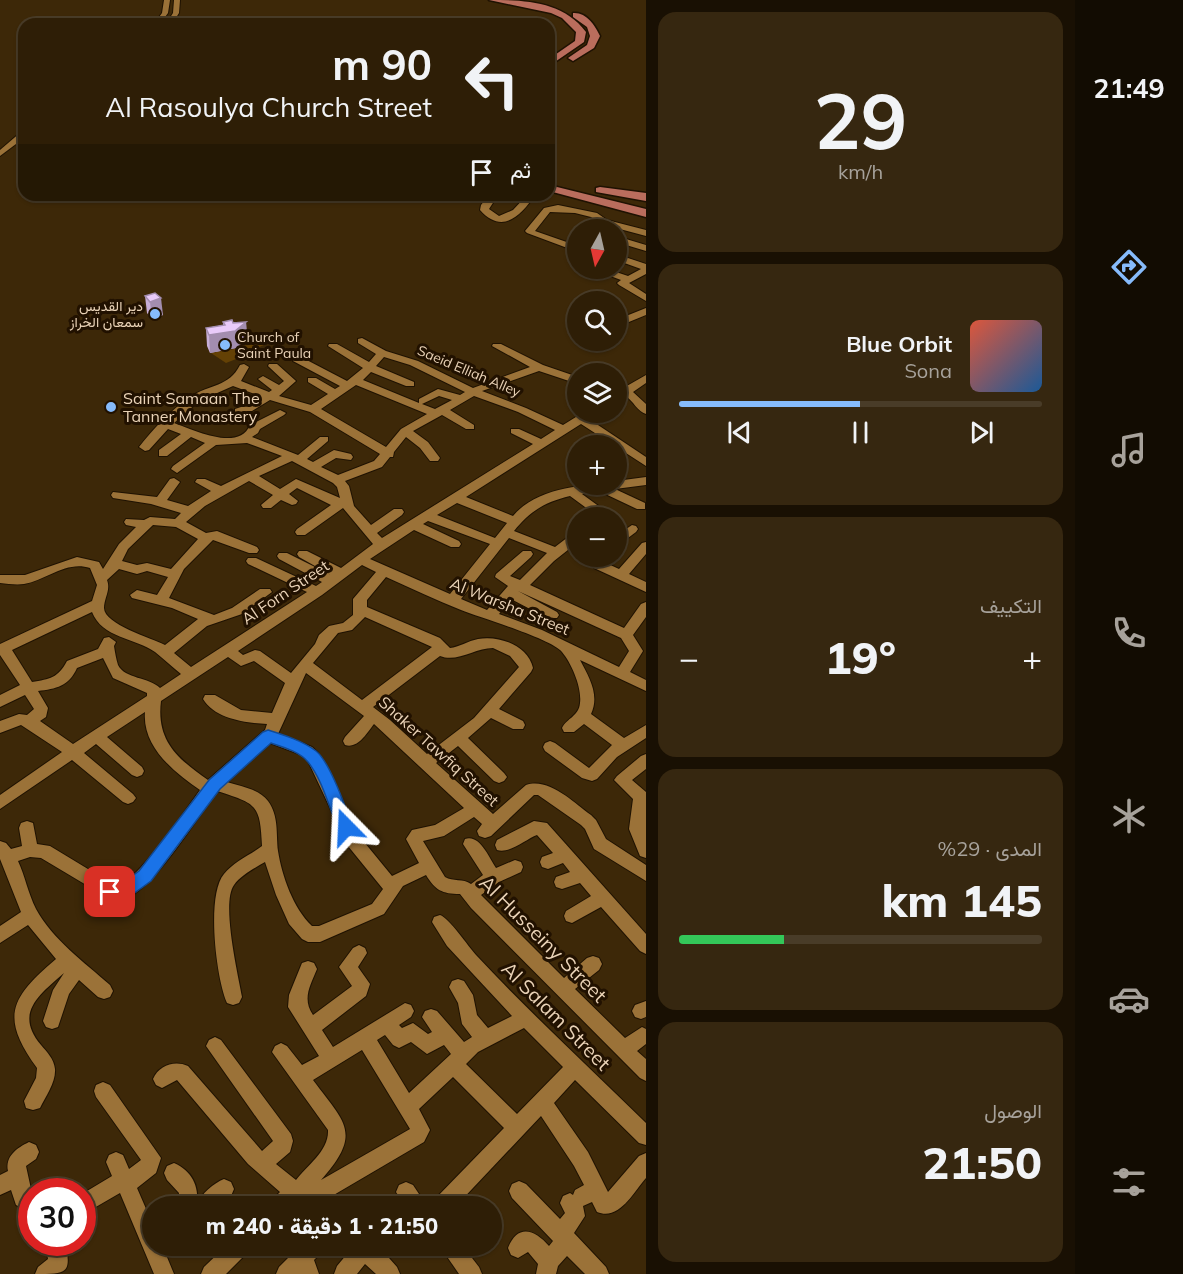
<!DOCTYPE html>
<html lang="ar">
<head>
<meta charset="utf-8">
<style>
	:root { --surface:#2e1e06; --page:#362710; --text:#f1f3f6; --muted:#a7a29b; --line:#493c28; --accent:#86bbfb }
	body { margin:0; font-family:Mulish,Vazirmatn,sans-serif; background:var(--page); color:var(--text); direction:rtl; height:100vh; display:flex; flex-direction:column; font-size:22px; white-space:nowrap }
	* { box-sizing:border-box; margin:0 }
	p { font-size:20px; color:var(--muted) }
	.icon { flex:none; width:33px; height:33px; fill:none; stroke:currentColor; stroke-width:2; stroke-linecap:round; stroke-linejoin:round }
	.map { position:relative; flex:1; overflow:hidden; direction:ltr }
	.side { display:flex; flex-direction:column; gap:12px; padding:12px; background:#191003; width:429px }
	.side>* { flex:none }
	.hud { position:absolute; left:18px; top:18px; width:537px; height:183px; border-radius:18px; box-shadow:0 2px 4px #0004,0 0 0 2px var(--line); direction:rtl; background:#2e1e06; color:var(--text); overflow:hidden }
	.needle { width:39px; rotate:188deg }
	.tools { position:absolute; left:567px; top:219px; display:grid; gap:12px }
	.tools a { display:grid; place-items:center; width:60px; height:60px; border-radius:50%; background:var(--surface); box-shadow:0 2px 4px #0004,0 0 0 2px var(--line); font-size:30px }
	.speed { position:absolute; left:18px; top:1178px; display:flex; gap:12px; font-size:30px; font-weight:700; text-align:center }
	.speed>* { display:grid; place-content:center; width:78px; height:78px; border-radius:50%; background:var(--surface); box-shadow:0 2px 4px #0004,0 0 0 2px var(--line); line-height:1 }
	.speed .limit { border:9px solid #d22; background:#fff; color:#111 }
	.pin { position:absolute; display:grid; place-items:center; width:51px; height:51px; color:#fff; margin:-26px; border-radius:12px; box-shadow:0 3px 9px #0006 }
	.me { position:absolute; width:66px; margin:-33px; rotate:339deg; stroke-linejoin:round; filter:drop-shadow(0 0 4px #0008) }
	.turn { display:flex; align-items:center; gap:21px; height:126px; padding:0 24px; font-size:27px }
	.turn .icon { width:78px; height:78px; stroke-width:2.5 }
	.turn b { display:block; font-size:42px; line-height:51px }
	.then { display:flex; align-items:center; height:57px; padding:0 24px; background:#0003; gap:12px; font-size:22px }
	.big { font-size:45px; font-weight:800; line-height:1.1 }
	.side .card { flex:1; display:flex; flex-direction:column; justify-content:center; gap:9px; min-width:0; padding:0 21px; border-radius:18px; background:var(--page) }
	.side .dial { align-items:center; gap:0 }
	.dial b { font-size:78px; line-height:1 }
	.song { display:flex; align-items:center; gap:18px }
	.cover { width:72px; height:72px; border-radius:9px; background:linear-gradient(135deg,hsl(10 70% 55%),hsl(210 70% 35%)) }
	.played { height:6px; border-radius:3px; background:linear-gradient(90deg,var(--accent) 50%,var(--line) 50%) }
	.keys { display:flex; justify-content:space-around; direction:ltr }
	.heat { display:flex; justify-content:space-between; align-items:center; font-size:33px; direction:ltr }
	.charge { height:9px; border-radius:4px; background:linear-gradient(90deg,#34c759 29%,var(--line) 0) }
	.trip { position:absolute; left:142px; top:1196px; width:360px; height:60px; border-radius:30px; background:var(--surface); box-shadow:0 2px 4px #0004,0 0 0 2px var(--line); font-weight:800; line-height:60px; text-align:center; direction:rtl }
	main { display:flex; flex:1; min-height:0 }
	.tab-bar { display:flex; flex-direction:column; width:108px; justify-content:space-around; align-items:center; background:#120c02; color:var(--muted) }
	.tab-bar .icon { width:42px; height:42px }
	.tab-bar .selected { color:var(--accent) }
	.tab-bar b { font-size:27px; color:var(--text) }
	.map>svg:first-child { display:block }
	.green { fill:#644105 }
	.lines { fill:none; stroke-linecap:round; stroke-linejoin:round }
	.minor-casing { stroke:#1f1202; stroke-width:2 }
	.major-casing { stroke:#1f1202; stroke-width:3 }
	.minor { fill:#9b7238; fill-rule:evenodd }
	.major { fill:#ba6d5d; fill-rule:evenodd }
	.wall { fill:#c8aed7 }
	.shaded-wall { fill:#a38daf }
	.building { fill:#e9cafa; stroke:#a38daf; stroke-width:1.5 }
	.route { fill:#1a73e8; stroke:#114b97; stroke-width:1.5 }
	.poi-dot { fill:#86bbfb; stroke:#211100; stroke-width:2 }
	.labels { text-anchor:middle; stroke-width:6; stroke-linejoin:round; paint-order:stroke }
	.far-poi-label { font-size:14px; fill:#ead3b7; stroke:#211100; text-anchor:end }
	.far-street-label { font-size:14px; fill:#ead3b7; stroke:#211100 }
	.poi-label { font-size:16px; fill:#ead3b7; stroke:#211100; text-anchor:start }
	.street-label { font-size:16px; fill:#ead3b7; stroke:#211100 }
	.near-street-label { font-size:20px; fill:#ead3b7; stroke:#211100 }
</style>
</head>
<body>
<main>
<nav class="tab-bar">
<b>21:49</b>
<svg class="icon selected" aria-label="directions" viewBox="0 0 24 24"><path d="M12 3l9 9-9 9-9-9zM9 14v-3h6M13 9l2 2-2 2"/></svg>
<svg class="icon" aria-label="music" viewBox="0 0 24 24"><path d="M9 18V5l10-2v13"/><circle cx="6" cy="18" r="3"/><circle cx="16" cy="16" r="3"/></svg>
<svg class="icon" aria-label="phone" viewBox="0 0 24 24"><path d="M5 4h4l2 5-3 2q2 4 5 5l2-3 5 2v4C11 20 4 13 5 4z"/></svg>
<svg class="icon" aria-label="climate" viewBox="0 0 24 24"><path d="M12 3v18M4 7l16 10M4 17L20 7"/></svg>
<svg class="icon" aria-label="car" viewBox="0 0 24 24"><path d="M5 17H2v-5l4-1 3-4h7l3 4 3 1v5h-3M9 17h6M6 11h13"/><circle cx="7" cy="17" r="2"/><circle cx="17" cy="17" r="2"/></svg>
<svg class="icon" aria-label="filters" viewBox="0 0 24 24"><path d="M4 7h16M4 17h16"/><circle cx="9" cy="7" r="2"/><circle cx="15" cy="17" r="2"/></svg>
</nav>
<section class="side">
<div class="card dial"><b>29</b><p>km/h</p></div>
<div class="card">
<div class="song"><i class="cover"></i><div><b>Blue Orbit</b><p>Sona</p></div></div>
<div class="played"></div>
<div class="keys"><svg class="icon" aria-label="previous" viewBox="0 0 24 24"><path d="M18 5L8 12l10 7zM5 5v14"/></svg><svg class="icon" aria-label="pause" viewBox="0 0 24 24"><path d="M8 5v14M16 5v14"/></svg><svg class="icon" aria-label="next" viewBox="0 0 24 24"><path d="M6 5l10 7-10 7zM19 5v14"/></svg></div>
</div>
<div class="card"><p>التكييف</p>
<div class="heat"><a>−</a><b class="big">19°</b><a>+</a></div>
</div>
<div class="card"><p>المدى · 29%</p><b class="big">145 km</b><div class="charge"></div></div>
<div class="card"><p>الوصول</p><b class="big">21:50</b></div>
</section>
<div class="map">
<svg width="646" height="1274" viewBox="0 0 646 1274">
	<rect width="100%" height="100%" fill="#3d2808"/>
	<polygon class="green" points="253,342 266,344 255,349 256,351 226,363 211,353 239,348 238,346 250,345"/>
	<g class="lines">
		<g class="minor-casing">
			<g id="minor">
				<polygon points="164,0 170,0 168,13 160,24 154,24 162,13"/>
				<polygon points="174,0 180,0 179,13 172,24 166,24 173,13"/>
				<polygon points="21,132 24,132 24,138 0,156 0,150"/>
				<path d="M489 195H498L489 209 499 216 513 210 527 195H535C521 216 502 235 480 210L481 205Z"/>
				<polygon points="558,205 597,213 607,220 646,230 646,236 601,224 591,217 575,213 550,212 535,231 578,246 578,252 527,233 525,231 544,208"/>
				<polygon points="616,236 646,245 646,251 616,242"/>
				<polygon points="616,254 646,264 646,274 629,283 646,294 646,301 619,285 617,283 621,280 589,268 604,268 628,276 641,269 616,260"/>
				<polygon points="646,308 646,315 624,324 616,324 616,320"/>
				<path d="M362 338 386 351 418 361 473 388 530 367 492 346 493 344H501L543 365 578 377V384L539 371 482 391 526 408 563 425 584 412H597L589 419 646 457V466L581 424 466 497 513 516C536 488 583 484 616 484V481L646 477V485L615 489 645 503V509H637L599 491 582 494 615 518H600L570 496C545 502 530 511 514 531L555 547 572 534 578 533V542L554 561 530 585 624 628 641 604 646 602V617L633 635 643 651 630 672 646 680V691L580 660C589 677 600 695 591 714L624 738 646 725V738L617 757 597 779 592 781 582 778 545 751 543 747 545 743 550 741 555 743 589 768 612 745 584 724 574 732H564L562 728C567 718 579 716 580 703 582 688 572 664 562 652 552 639 481 618 461 610 436 600 411 588 386 577L367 600V607L440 638 450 648C459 647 468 641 478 639 498 635 528 645 533 668L531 672 499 709 523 721 525 725 523 729H513L491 718 468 738 504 773 507 777 504 781 499 783 494 781 458 746 436 763 493 814 526 785C549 777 574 803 591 815L596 820 606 839 646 865V881L594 849 585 829 581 825 538 795H534L491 836 485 838 479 836 477 831 482 824 474 817 444 836 423 841 445 877C453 882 463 878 471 884L483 875 463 844 465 839C480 834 489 858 496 868L515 860 521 862 523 867 521 872 499 882 481 895 564 978 587 958 593 956 599 958 602 964 599 970 575 989 625 1038 642 1027 646 1029V1044L637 1051 646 1059V1081L640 1078 471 908 460 894C442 894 435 890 426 875L403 886 384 914 320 942H308L302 939 289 924 276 895 265 862C255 868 241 875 234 885 221 903 238 974 242 997L239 1003 233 1005 227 1003C216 978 206 895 224 874 233 862 250 855 262 846 260 804 257 804 217 791 195 821 160 878 131 896 124 900 116 901 108 898L41 858 30 857 18 861C25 876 28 893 36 909 53 940 84 962 110 985L113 991 110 997 104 999 98 997 79 980 69 994 58 1027 52 1029 46 1027 43 1021 53 990 64 973C39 995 14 1013 41 1045 47 1052 54 1059 55 1069 56 1082 46 1096 40 1108L33 1110 26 1108 24 1101 36 1078 37 1068C0 1017 10 998 56 959L28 925 0 943V926L21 912 0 859V841L6 843 11 849 22 846 19 828 21 823 27 821 33 823 37 844 50 846 116 886C137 883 186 810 200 790 175 773 142 747 145 712L107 737 142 767 144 771 142 775 137 777 132 775 96 744 84 753 133 794 136 798 133 802 128 804 123 802 72 760 0 809V795L62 752 21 725 0 733V721L19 714 27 715 34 709 25 695 0 707V695L20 685 0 655V644L92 601 97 585 90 568C67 560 46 580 24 584 17 585 8 584 0 583V575H25L77 557 99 562 103 569 119 544 136 527 126 525 124 522 126 519 144 520 150 517 175 519 181 513 151 504 113 498 111 495 113 492 157 497 170 479 174 478 180 482 167 500 188 506 211 491 195 482 197 479H205L221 486 282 456 247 443 216 445 177 473 171 469 173 466 205 443 191 437 167 456H159V450L181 434 168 429 149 450 145 451 139 447C153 429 171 410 190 397 210 384 229 387 240 365L244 364 249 367 241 381 269 392 272 390 258 379 263 376 279 385 284 381 268 366 269 364H277L296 381 279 396 311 405 328 394 308 382V378H316L335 389 340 386 293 361V357H301L347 381 363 368 328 346 329 344H337L369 362 376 354 358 343V339ZM384 357 410 365 465 392 460 395 438 389 419 399V403L363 380 371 372 406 386H414V382L376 366ZM356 385 427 414 401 429 386 447 321 409ZM233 386 260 396 244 406 235 409V413L252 411 270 400 310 412 380 454 374 461 338 475 321 467 336 458 351 460 353 457 351 454 334 450 313 462 307 459 328 441V437H320L298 455 252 437 258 433 260 429 284 415 286 413 280 410 250 425C239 452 194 430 174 423L199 401ZM439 396 452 400 435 409 422 404ZM474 396 518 412 555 430 541 439 519 429H511V433L533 444 382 538 377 533 402 515 404 512 402 509H394L371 525 354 506 349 486 345 481 382 467 390 457H393L394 452 406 437 420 448 430 461H438L440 458 428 442 413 431 442 415 466 429H474V425L450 410ZM292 461 333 483 337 487 340 498 296 479 280 489 259 476ZM249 481 273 495 261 505 263 508H271L281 500 292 505 296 504 298 501 289 494 297 488 331 505 297 529 295 532 297 535H305L343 508 373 544 341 568 307 551H299L297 554 299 557 331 575 287 553H279L277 556 279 559 322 582 316 586 256 558H248L246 561 248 564 307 592 191 667 174 653 207 626 242 614 272 592 270 589H260L232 608 214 615 169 598 184 569 213 540 249 553H257L259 550 257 547 217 531 206 533 186 522 205 506ZM457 503 507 523 495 538 437 515ZM428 521 490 544 450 594 370 559 414 530 451 547H459L461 544 459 541 423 524ZM153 525 176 527 198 539 171 569 147 563 137 565 122 561 128 549ZM509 538 547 553 520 580 510 576 531 557 533 554 531 551H523L496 574 495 577 508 586 487 610 461 599ZM362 565 376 572 353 599V615L343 623 329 626 319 635 315 644 291 673 260 651 255 650 243 655 238 651 322 595ZM119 569 137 574 147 571 168 577 157 595 137 590 130 595 132 598 172 608 198 619 165 645C151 638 104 624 104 608 104 598 111 590 107 580ZM518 591 621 638 629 651 619 667 542 630 499 614 511 599 547 618H557L559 615 557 612ZM92 612C102 638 135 638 155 652 164 659 172 667 181 674L160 688C149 677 125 679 118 665 116 659 115 652 114 646L116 642 109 637 104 638 98 649 67 661C58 678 50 679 32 682L12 650ZM365 617 432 647 362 700 313 663 338 633 352 630ZM493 648 510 656 519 667 474 718 427 754 390 720 373 707 440 656C457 663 475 648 493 648ZM228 657 241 666 254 661 285 683 272 713 241 710 215 695H205L203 699C215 719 246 723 267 724L265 730 208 780C178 759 156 741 161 701ZM103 658 113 678 147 693V696L73 744 40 721 46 717 48 708 38 691C56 689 69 686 77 668ZM306 673 364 716 345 737 343 741 345 745C358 749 367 733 374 724L464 808 435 825 412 830 406 839 419 863 392 876 360 837 318 753 312 747 278 734ZM270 743 302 755 308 761 348 846 383 889 372 904 319 926H312C293 908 282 876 278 851 276 834 279 816 268 801 259 789 240 786 227 782Z"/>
				<path d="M646 375V383L633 392 646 404V414C638 412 633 401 626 396L616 401V383L625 387Z"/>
				<polygon points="632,525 636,526 638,529 636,532 616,547 616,536"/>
				<polygon points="646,542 646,554 629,574 646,582 646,592 594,568 592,565 597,556 610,556 606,563 619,569 642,543"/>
				<polygon points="646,754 646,769 632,780 646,792 646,858 640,856 629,829 633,799 614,780 617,776 641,756"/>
				<path d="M534 821 547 823 646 934V954L640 951 601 907 572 923 566 921 564 916 566 911 591 896 580 883 562 889 556 887 554 882 556 877 570 872 563 863 548 869 542 867 540 862 542 857 553 853 537 835C526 839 510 854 497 850L495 845 497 840Z"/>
				<path d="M440 915C449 918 468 946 476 955 530 1013 589 1067 646 1123V1145L639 1143 575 1080 554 1103 588 1152 608 1192 639 1156 646 1153V1178C633 1193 619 1221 597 1212L592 1202 583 1206 585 1216 574 1233 606 1267 609 1274H585L567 1256 558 1266 556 1274H536L538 1264 528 1252 518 1258 511 1255 508 1248C518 1223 535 1230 549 1246L553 1241 512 1198 509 1191 512 1184 519 1181 526 1184 560 1219 565 1213 560 1203 563 1196 570 1193 573 1195 575 1190 584 1185 574 1166 541 1116 456 1206H432L435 1199 504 1128 453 1077 419 1109 430 1130 424 1142 332 1196 338 1206H315L307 1195 294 1206H270L273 1199 280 1192 248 1164 177 1080 162 1088 156 1085 153 1079C159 1065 175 1060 188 1066L262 1151 273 1141 206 1046 209 1040 215 1037 221 1040 291 1134 293 1141 290 1152 276 1164 296 1180C307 1165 329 1151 328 1130L272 1052 275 1046 281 1043 287 1046 302 1065 319 1056 288 1007 289 995 302 963 308 961 314 963 317 969C310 986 302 999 313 1015L352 986 339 967 353 948 359 945 365 948 367 953 358 967 370 984 366 996 322 1030 333 1047 405 1003 411 1005 414 1011 411 1017 399 1025 402 1028 413 1023 428 1034 432 1032 422 1017 425 1011 431 1009 437 1011 464 1042 472 1037 462 1024 458 1003 449 987 452 981 458 979 464 981 473 995 477 1015 488 1028 512 1016 447 946 432 922 434 917ZM524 1028 563 1067 517 1114 466 1064 478 1052ZM385 1035 393 1045 399 1048 411 1042 427 1054 444 1045 451 1054 409 1093 377 1040ZM362 1050 410 1129 321 1180C363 1133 345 1123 313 1080Z"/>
				<polygon points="646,1001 646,1017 641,1019 635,1017 632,1011 635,1005"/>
				<polygon points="103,1082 110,1085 161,1158 156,1173 137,1188 153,1225 153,1245 162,1245 174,1274 154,1274 120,1193 82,1215 82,1194 112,1176 106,1162 109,1155 116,1152 123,1155 129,1169 141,1160 96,1097 94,1091 96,1085"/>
				<path d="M29 1142 36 1145 39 1152 36 1159 26 1166 31 1189 39 1191H32V1208L26 1210 16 1205 11 1190 0 1195V1175L8 1171C5 1156 17 1148 29 1142Z"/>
				<path d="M174 1163C192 1171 199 1186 197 1204 201 1194 214 1183 224 1179L231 1182 234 1189 231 1196 220 1206H177L179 1193 167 1180 164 1173 167 1166Z"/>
				<polygon points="406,1182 413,1185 427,1206 405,1206 396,1192 399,1185"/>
				<path d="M45 1242H65C72 1274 67 1274 35 1274L38 1267 48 1259Z"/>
				<polygon points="227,1245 251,1245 248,1252 226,1274 201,1274 204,1267"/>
				<polygon points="301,1245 325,1245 322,1252 314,1260 319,1274 276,1274 279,1267"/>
				<polygon points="351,1245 397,1245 389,1258 397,1267 400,1274 376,1274 365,1264 357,1274 334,1274 337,1266 352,1248"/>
				<polygon points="439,1245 462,1245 479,1267 482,1274 459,1274"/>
			</g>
		</g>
		<g class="major-casing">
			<g id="major">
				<path d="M489 0C524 0 563 1 586 32L584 42 549 66V59L575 41 576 32 562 18 551 13Z"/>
				<path d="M573 13C586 12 595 25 600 36L594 48 573 61 568 58 587 45 590 36 587 27 573 17Z"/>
				<polygon points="549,185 646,209 646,217 549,191"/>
				<polygon points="600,187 646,193 646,201 596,192 596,188"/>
			</g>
		</g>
		<use href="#minor" class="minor"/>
		<use href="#major" class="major"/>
	</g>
	<g class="wall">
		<polygon points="155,293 163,315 152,319 147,313 145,296"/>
		<polygon points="223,322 246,322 247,339 236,348 210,353 207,346 206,328 223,325"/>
	</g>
	<g class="shaded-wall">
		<polygon points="161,298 163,315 152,319 150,302"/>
		<polygon points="246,322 247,339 236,348 210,353 209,335"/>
	</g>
	<g class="building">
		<polygon points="155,293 161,298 150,302 145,296"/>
		<polygon points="232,320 233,323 246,322 235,331 209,335 206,328 225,325 223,322"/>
	</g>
	<path class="route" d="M268 730C284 735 303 741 316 751 330 762 346 809 353 827L351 832 346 834 340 832C329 810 324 782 308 762 300 752 283 747 271 743L220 789 151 881 129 897 119 901 104 897 102 892 104 887 110 885 118 886 139 871 209 780 263 732Z"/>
	<g class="poi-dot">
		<circle cx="155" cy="314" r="6"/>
		<circle cx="225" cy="345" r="6"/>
		<circle cx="111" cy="407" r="6"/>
	</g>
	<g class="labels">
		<g class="far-poi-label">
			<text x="143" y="311">دير القديس<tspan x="143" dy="16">سمعان الخراز</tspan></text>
			<text x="237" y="342" text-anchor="start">Church of<tspan x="237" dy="16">Saint Paula</tspan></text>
		</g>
		<g class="far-street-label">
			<text transform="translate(469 371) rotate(23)" y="5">Saeid Elliah Alley</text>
		</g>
		<g class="poi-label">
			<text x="123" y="404">Saint Samaan The<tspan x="123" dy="18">Tanner Monastery</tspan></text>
		</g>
		<g class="street-label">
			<text transform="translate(285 592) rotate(-34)" y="6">Al Forn Street</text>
			<text transform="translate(510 606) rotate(22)" y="6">Al Warsha Street</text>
			<text transform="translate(439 751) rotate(42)" y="6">Shaker Tawfiq Street</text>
		</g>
		<g class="near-street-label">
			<text transform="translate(543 939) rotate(45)" y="7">Al Husseiny Street</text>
			<text transform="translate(556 1016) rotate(45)" y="7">Al Salam Street</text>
		</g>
	</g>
</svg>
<div class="tools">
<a><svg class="needle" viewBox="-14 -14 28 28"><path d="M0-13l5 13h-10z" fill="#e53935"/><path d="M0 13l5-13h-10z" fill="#a7a29b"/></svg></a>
<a><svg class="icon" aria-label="search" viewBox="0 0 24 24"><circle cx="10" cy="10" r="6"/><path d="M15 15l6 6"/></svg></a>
<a><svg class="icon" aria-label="layers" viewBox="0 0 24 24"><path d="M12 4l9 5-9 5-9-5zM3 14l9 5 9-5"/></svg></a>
<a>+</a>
<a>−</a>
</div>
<div class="speed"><div class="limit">30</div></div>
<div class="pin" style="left:110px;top:892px;background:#d93025"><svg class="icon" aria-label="arrive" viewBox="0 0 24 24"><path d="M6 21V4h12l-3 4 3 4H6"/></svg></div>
<svg class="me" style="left:346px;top:827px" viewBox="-20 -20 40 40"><path d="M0-17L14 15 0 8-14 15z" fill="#1a73e8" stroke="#fff" stroke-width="4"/></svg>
<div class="trip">21:50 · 1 دقيقة · 240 m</div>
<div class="hud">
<div class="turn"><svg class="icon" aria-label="left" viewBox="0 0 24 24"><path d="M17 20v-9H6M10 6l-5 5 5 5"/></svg><div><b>90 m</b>Al Rasoulya Church Street</div></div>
<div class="then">ثم<svg class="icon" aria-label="arrive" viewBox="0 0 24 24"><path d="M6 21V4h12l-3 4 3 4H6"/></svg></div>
</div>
</div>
</main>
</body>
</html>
